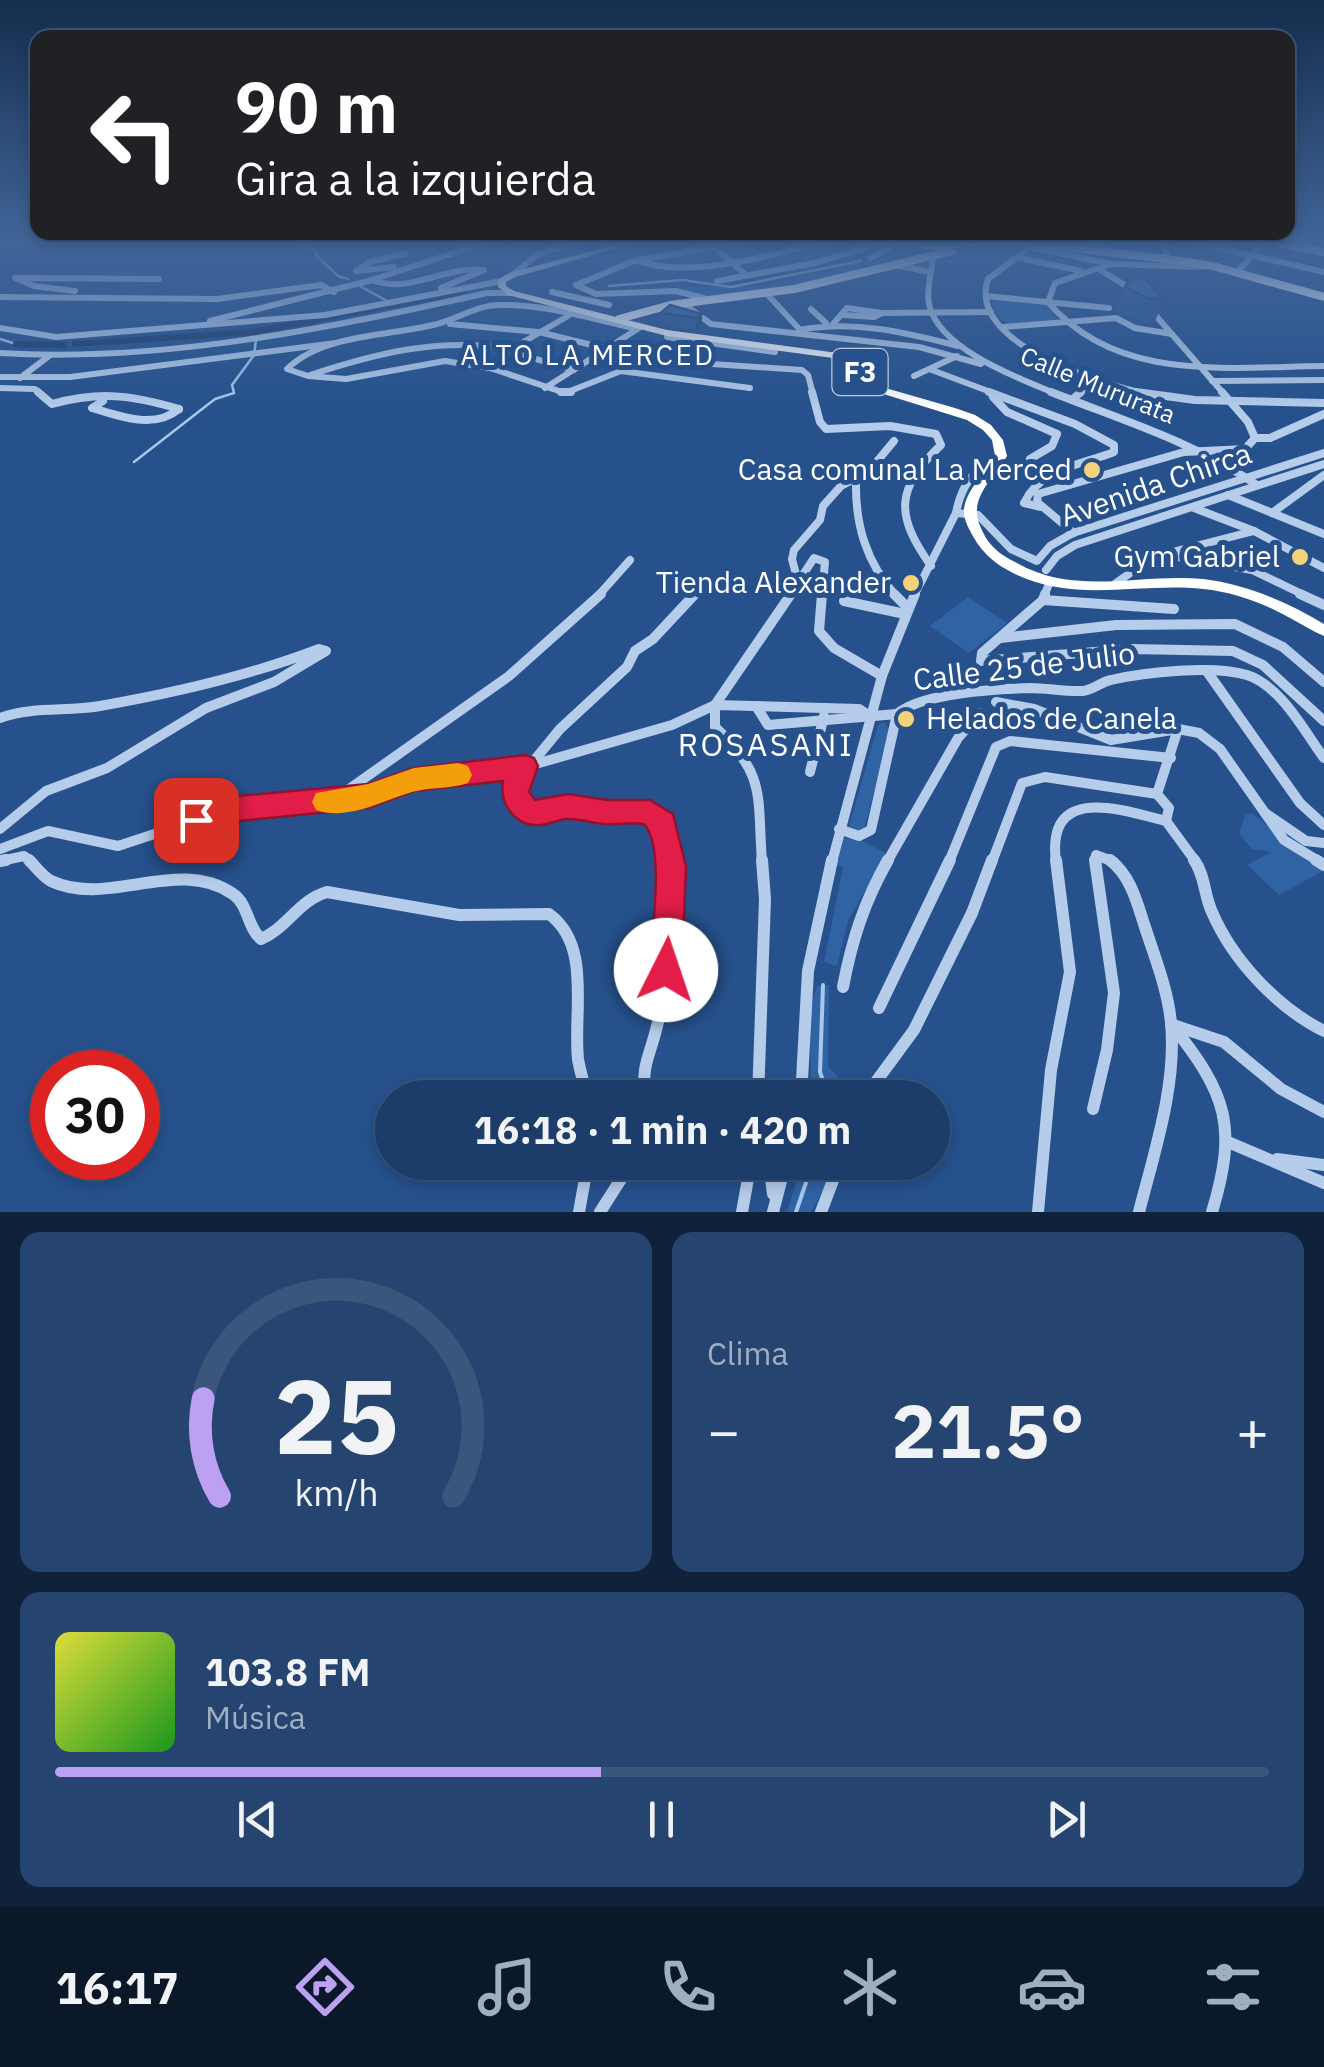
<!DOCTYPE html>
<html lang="es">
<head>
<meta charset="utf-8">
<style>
	:root { --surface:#1c3d69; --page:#25446f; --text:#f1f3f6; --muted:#a0aec0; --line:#3a567d; --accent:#bca0f2 }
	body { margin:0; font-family:"IBM Plex Sans",sans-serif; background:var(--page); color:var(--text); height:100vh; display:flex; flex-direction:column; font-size:38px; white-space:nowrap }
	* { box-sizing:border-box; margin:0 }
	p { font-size:32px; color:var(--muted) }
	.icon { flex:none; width:55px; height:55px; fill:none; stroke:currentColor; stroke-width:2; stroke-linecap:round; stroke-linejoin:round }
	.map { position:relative; height:1212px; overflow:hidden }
	.details { display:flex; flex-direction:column; gap:20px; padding:20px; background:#0f223a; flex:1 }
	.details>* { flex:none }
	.hud { position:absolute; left:30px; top:30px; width:1265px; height:210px; border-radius:20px; box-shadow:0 5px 15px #0003,0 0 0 2px var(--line); background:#202124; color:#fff; overflow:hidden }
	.speed { position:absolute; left:30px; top:1050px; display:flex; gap:20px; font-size:50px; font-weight:700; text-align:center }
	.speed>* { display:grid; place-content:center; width:130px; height:130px; border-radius:50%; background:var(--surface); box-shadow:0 5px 15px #0003,0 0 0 2px var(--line); line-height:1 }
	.speed .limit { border:15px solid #d22; background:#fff; color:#111 }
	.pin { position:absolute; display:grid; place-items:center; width:85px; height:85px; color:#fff; margin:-42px; border-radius:20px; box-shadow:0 5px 15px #0006 }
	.me { position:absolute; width:110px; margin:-55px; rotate:4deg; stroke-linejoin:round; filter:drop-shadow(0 0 8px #0008) }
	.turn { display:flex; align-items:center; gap:35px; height:210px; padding:0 40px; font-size:45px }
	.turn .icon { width:130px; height:130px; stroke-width:2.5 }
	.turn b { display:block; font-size:70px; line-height:85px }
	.big { font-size:75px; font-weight:800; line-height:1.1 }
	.details .card { flex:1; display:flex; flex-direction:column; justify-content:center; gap:15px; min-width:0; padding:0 35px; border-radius:20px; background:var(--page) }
	.details .dial { align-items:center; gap:0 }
	.dial svg { height:260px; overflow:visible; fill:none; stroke:var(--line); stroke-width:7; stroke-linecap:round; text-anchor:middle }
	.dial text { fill:var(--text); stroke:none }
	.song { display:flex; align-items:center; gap:30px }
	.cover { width:120px; height:120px; border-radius:15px; background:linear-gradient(135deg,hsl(60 70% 55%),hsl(120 70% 35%)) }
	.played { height:10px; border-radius:5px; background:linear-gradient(90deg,var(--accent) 45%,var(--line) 45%) }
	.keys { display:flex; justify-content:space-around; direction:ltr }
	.heat { display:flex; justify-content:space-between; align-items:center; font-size:55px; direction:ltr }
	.details .tiles { flex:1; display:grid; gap:20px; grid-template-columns:1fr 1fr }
	.card:last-child { grid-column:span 2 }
	.trip { position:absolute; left:375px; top:1080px; width:575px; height:100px; border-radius:50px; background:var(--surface); box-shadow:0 5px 15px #0003,0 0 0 2px var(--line); font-weight:800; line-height:100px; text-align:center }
	.menu { display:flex; height:160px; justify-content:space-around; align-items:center; background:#0b182a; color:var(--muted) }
	.menu .icon { width:70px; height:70px }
	.menu .active { color:var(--accent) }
	.menu b { font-size:45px; color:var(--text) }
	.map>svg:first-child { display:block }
	.green { fill:#3063a4 }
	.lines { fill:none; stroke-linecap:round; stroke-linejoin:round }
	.stream-far1 { stroke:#a9c7eb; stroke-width:2.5 }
	.stream { stroke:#a9c7eb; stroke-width:4 }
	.canal { stroke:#1b3d6c; stroke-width:6 }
	.minor-far3 { stroke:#b5ccea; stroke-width:6 }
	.minor-far2 { stroke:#b5ccea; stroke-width:8 }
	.minor-far1 { stroke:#b5ccea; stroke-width:10 }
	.minor { stroke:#b5ccea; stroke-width:12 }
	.major { stroke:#f8fbfe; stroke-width:8 }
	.highway { fill:#fff; fill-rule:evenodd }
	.wall { fill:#2e5991 }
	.shaded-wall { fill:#264976 }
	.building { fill:#3668a9; stroke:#264976; stroke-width:2.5 }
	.route { fill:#e11d48; stroke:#92132f; stroke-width:2.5 }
	.slow { fill:#f59e0b }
	.poi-dot { fill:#f4d279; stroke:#26518c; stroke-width:4 }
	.labels { text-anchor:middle; stroke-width:10; stroke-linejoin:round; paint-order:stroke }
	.far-street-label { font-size:25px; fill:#fff; stroke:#26518c }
	.far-neighbourhood-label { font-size:28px; letter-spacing:2.5px; fill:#fff; stroke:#26518c }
	.shield { fill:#26518c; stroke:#becbdc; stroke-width:2.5 }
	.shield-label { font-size:28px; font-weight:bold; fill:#fff }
	.poi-label { font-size:30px; fill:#fff; stroke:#26518c; text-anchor:end }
	.street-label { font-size:30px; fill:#fff; stroke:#26518c }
	.neighbourhood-label { font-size:32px; letter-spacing:2.5px; fill:#fff; stroke:#26518c }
</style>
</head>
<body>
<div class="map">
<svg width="1324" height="1212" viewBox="0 0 1324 1212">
	<rect width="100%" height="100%" fill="#26518c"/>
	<g class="green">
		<polygon points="881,258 885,265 866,272 717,300 677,287 763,286"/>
		<polygon points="991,298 1047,303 1057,320 1006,324 995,312"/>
		<polygon points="968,597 1007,623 969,653 930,626"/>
		<polygon points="884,722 891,732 863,832 855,832 849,826 878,725"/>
		<polygon points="1252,813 1323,871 1279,895 1247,865 1271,852 1252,849 1239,834 1245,815"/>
		<polygon points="856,838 886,853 848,921 837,966 824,962 843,867 835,864 843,839"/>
		<polygon points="829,985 828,1067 843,1082 837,1097 811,1098 810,1010 817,986"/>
		<polygon points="802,1163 837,1163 811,1212 787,1212"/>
	</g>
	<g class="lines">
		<g class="stream-far1">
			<polyline points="302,247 316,250 316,255 338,276 348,279"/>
			<polyline points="360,286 387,301"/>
			<polyline points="609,286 683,280 731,287 861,261"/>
			<polyline points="0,339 16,344"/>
			<polyline points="134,462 215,399 234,393 232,385 254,355 256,340"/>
		</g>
		<g class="stream">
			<polyline points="823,985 820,1072 829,1098"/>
			<polyline points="796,1212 813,1162"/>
		</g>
		<g class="canal">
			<polyline points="16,344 64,345"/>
			<polyline points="75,344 252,332 463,292"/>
		</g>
		<g class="minor-far3">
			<polyline points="706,240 711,240"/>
			<polyline points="1085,240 1087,245"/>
			<polyline points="1165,240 1166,255"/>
			<polyline points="1185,240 1324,272"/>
			<polyline points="1234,240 1260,246"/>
			<polyline points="713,246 746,275"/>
			<polyline points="1025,246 1111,264"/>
			<path d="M1030 247 988 279C966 344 1104 385 1148 394"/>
			<path d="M933 256C932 272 926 288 929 304 938 349 1020 379 1057 394"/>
			<polyline points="871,258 895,244"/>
			<polyline points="1020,258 1081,271"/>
			<path d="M639 261C690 280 780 253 832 240"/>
			<polyline points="896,265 930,272"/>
			<polyline points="394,267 356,271 370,262 406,253"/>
			<path d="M1201 267 1111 264 1055 283 1048 302C1117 383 1227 367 1324 366"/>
			<polyline points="1240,269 1265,240"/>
			<polyline points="1100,270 1133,290"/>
			<polyline points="512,275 538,254 586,240"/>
			<polyline points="717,281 815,263 888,241"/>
			<path d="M441 288 484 270C445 265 410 295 372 280L492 240"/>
			<polyline points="75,291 34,286 15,278 159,279"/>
			<polyline points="552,292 609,305"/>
			<polyline points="767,294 802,332"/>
			<polyline points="986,296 1109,308"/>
			<polyline points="0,297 217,299 321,285 334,292"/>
			<polyline points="711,300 676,291 596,294 576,285 634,261 752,240"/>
			<polyline points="685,305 711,324 919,347 981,364"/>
			<polyline points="811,309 826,323"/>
			<polyline points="1150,309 1224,394"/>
			<polyline points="844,315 874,317 882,313"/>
			<polyline points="210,321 372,280"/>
			<polyline points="450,324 539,332 653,360 802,370 808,375 813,394"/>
			<polyline points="833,324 847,308 882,313 991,312"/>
			<polyline points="1003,327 1116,318 1135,328 1172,334"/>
			<polyline points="0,328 56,337 325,315 502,281"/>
			<path d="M637 329C593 319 546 304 500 305 476 305 456 320 433 325 387 336 323 334 287 369L308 376 346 379 445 361 490 368 565 393 621 371 750 388"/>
			<path d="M799 330C854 320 905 332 958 346"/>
			<polyline points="667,333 667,337 775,352"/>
			<polyline points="508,351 568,316"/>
			<polyline points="508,351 574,370"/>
			<path d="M0 353C163 363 329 328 487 293H511"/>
			<polyline points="929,369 996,394"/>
			<path d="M310 375C377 353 440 337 511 349"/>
			<polyline points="914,376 957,356"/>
			<polyline points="0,377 70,377 336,343"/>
			<polyline points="20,378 49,356"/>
			<polyline points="1212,381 1324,380"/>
			<polyline points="0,388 35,389 41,394"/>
			<polyline points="545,388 639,328"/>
			<polyline points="1078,394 1094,380"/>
		</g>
		<g class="minor-far2">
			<path d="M38 392 52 404C100 391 132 395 179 409"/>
			<polyline points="561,392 571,392"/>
			<path d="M812 392 820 422 826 429 890 426 936 434 941 445C895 489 895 515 931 566"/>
			<path d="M989 392 1075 424 1114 445V452C1081 465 1041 468 1024 503L1041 507"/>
			<path d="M1051 392C1122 420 1194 442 1257 485"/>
			<polyline points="1136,392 1195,400 1324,403"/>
			<polyline points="1222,392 1248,422 1255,438"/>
			<polyline points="993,397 1007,412 1057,434 1052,446 1030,459"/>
			<polyline points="1073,399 1081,392"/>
			<path d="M103 401 92 408C120 416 154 430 179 409"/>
			<path d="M856 480C855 525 866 562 896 596"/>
			<polyline points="1228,495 1324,534"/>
			<polyline points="1194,508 1254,531 1324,568"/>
			<path d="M956 513C960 492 968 477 985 464L995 467"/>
			<polyline points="1272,513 1324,475"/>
			<polyline points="1074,533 1037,502 1038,494 1184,452 1245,449 1255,438 1270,438 1324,414"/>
			<polyline points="1166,555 1252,570 1306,596"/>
			<polyline points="1046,570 1057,556 1075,545 1324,464"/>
			<polyline points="798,582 792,559 794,550 820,520 823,506 841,486 869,471 894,441"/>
			<polyline points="1116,583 1153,557 1254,531"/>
			<polyline points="598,596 630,560"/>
			<polyline points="692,596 708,579"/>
			<polyline points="789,596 814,558 825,562 822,596"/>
			<polyline points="914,596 956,513 978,515 1011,549 1037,561 1050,546 1073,533 1324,453"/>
			<polyline points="1044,596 1049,584"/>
		</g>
		<g class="minor-far1">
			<polyline points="822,594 819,631 834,648 882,676"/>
			<polyline points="894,594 907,607"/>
			<polyline points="1045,594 1043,600 982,653 981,661 1132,649 1233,651 1263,665 1324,721"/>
			<polyline points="1300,594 1324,605"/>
			<polyline points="1043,600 1174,609"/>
			<polyline points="844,601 905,614"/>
			<polyline points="1001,638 1116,625 1235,624 1283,647 1324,682"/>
			<polyline points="1206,670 1300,803 1324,825"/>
			<polyline points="996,702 1034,709 1111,740 1178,729 1199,733 1220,749 1284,840 1320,862"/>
			<path d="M756 706 768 725 897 714C921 693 997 689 1030 688 1047 688 1066 692 1083 691 1093 690 1101 682 1111 680 1145 672 1214 665 1247 675 1281 686 1304 731 1324 758"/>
			<path d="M0 718C34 706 66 712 100 706 174 693 249 676 319 649L326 651 274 682 206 708 107 768 46 791 0 829"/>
			<polyline points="810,772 824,716"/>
			<polyline points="1157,794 1178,729"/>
			<polyline points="335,799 509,676 601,594"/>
			<polyline points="1265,813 1306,841 1324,843"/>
			<polyline points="839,829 859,836 871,830 897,714"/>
			<polyline points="0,849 48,831 118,846 218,813 352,798 414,780 525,767 672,725 715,705 859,709 868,715"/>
			<polyline points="0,861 24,856 32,862"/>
			<polyline points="670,862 662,823 650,812 607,812 568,806 540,814 527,811 517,802 514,785 560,729 627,667 635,651 653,639 695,594"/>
			<path d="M762 862C757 796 767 775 715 727V705L791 594"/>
			<polyline points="832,862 882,676 915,594"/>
			<polyline points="887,862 958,738 980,713"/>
			<polyline points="949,862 996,747 1010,741 1171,758"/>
			<polyline points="992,862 1022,783 1045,777 1157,794 1169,808 1166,821"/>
			<path d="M1056 862C1046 784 1119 809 1166 821L1196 862"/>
			<polyline points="1095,862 1096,855 1114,862"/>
		</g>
		<g class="minor">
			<path d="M29 860C36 867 42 876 51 881 108 908 178 856 233 894 249 905 247 927 261 939 287 928 299 900 327 892L459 915 549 914C592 945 573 1013 578 1059 580 1072 585 1085 587 1098"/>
			<path d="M1110 860C1131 876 1137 903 1145 927 1155 958 1168 990 1171 1023 1177 1085 1154 1153 1139 1212"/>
			<path d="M1194 860C1205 875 1204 895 1212 912 1233 961 1278 1008 1324 1031"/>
			<polyline points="1316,860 1324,865"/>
			<polyline points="0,861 6,860"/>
			<path d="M843 987C852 940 864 902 888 860"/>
			<polyline points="879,1008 950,860"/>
			<path d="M1171 1024C1227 1094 1238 1126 1212 1212"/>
			<polyline points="1173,1025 1224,1042 1281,1089 1324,1112"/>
			<path d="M645 1098C642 1064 648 1061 656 1030 667 989 676 901 670 860"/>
			<polyline points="758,1098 765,899 762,860"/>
			<polyline points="801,1098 808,971 832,860"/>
			<polyline points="864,1098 914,1030 972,913 992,860"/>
			<polyline points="1093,1109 1107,1050 1114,993 1095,860"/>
			<polyline points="1228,1142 1324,1183"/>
			<polyline points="1277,1159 1324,1165"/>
			<polyline points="769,1162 773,1194"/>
			<polyline points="579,1212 588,1162"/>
			<polyline points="600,1212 632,1162"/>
			<polyline points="742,1212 751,1162"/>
			<polyline points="773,1212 786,1162"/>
			<polyline points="821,1212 840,1162"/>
			<polyline points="1038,1212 1051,1070 1070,972 1056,860"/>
		</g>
		<g class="major">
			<polyline points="894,240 936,246 1000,240 1167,259 1213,266 1324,297"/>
			<polyline points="1264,240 1324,252"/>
			<polyline points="619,319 670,305 794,289 952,251"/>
		</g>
		<path class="highway" d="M633 240H646L515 277 506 282V286L514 291 667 330 838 353 882 387 955 408 975 415 991 425 1003 440 1007 456C998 472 978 490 977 509 976 519 981 529 986 538 993 549 1003 556 1015 562 1074 597 1139 573 1203 579 1246 584 1287 602 1324 624V636C1312 631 1302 624 1290 618 1263 603 1234 592 1203 589 1138 582 1075 604 1013 573 997 565 983 554 974 538 969 529 963 519 964 509 966 490 986 472 995 456L992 440 983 430 967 420 874 391 833 358 667 336 508 295 498 287 499 279 509 273Z"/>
	</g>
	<g class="wall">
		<polygon points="1125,287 1164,300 1154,324 1137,321 1116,311"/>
		<polygon points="661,313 702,314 702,326 696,330 661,325"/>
	</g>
	<polygon class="shaded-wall" points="702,314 702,326 696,330 697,318"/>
	<g class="building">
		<polygon points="1144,277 1164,300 1147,298 1125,287 1129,280"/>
		<polygon points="670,305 702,314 697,318 661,313"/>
	</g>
	<linearGradient id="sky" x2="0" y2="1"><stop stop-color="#152d4d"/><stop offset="0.59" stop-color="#416599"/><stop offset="1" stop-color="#416599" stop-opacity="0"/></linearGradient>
	<rect width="1324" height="410" fill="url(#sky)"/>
	<path class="route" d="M525 755 534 758 538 766 529 792 535 800 568 794 607 800H650L673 814 686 866 682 970 677 982 666 987 654 982 649 970C651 938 666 847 644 824 630 822 617 825 604 824 592 823 578 818 565 819 558 820 550 824 542 825 516 828 499 805 503 781L414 791 368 808 238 821 196 832 186 829 182 820 186 811 238 796 368 784 414 768Z"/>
	<path class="slow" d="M458 763 468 766 472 775 468 783C450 789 430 787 412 792 382 801 347 821 316 810L312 802 316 793 368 784 414 768Z"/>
	<g class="poi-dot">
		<circle cx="1092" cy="470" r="10"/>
		<circle cx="1300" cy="557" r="10"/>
		<circle cx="911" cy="583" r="10"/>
		<circle cx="906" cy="719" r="10"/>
	</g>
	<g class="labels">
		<g class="far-street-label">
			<text transform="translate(1098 385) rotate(22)" y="9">Calle Mururata</text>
		</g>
		<g class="far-neighbourhood-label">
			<text x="588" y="365">ALTO LA MERCED</text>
		</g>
		<rect class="shield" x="832.5" y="349" width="55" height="46" rx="8"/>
		<g class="shield-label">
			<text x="860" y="382">F3</text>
		</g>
		<g class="poi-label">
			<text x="1072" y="480">Casa comunal La Merced</text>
			<text x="1280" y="567">Gym Gabriel</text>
			<text x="891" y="593">Tienda Alexander</text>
			<text x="926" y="729" text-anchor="start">Helados de Canela</text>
		</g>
		<g class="street-label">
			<text transform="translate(1156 485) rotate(-19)" y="10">Avenida Chirca</text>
			<text transform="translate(1024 667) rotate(-7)" y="10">Calle 25 de Julio</text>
		</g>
		<g class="neighbourhood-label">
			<text x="766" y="756">ROSASANI</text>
		</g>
	</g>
</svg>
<div class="speed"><div class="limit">30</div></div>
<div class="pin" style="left:196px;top:820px;background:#d93025"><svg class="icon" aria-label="arrive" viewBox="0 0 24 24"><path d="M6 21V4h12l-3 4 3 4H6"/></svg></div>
<svg class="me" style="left:666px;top:970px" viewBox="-20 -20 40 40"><circle r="19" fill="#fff"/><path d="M0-13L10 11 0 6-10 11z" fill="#e11d48"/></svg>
<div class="trip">16:18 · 1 min · 420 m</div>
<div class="hud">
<div class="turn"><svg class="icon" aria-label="left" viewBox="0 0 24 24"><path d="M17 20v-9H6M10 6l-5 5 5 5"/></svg><div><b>90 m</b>Gira a la izquierda</div></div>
</div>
</div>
<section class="details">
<div class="tiles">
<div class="card dial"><svg viewBox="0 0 100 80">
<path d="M14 69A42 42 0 1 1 86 69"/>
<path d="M14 69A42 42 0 0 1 9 39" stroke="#bca0f2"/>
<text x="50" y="56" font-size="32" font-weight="700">25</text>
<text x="50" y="72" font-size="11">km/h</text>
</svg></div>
<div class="card"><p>Clima</p>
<div class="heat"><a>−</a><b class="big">21.5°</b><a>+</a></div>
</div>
<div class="card">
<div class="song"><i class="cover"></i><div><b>103.8 FM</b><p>Música</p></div></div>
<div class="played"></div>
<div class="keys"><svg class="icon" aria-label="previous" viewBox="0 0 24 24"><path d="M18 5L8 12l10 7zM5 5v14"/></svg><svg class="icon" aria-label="pause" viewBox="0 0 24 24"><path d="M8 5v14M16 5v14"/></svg><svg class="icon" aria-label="next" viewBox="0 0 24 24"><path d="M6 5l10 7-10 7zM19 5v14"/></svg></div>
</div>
</div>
</section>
<nav class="menu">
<b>16:17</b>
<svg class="icon active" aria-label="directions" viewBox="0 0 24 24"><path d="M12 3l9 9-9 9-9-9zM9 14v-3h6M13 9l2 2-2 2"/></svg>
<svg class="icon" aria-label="music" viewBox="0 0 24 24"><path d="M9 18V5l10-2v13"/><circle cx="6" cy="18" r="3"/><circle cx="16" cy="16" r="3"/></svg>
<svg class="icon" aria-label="phone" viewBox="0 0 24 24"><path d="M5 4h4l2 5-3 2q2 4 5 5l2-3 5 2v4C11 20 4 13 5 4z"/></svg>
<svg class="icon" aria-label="climate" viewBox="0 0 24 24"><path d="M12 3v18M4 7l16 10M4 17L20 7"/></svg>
<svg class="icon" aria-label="car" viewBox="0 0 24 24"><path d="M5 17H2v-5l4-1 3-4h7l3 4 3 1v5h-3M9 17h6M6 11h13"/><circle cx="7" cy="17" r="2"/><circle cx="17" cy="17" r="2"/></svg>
<svg class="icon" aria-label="filters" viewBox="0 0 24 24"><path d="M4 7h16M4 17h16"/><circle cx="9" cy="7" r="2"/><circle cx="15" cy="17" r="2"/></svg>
</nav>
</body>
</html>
